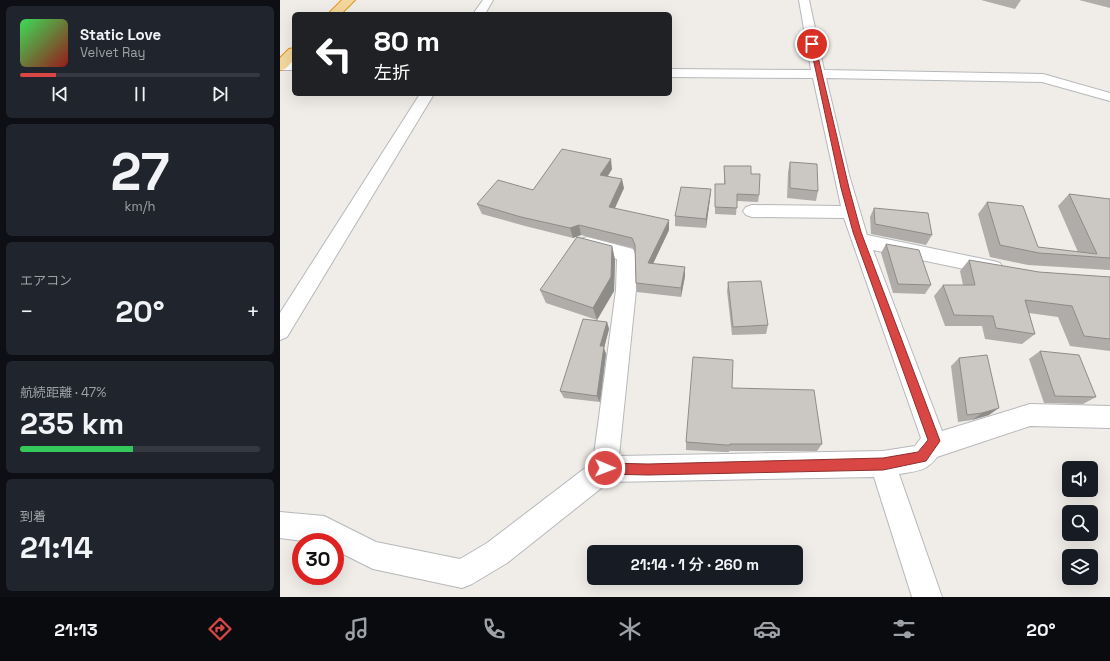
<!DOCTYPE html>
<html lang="ja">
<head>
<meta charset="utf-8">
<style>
	:root { --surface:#171b24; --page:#20242c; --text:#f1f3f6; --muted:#9ea1a6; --line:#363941; --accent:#d94744 }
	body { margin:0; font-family:"Space Grotesk","Noto Sans JP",sans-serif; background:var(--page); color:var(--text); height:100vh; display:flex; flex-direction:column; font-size:15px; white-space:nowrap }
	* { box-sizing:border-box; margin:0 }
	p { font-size:13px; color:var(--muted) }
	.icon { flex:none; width:22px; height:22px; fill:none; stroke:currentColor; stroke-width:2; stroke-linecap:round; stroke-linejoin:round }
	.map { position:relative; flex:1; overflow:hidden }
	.details { display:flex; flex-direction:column; gap:6px; padding:6px; background:#0d0f14; width:280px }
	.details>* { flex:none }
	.top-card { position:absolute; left:12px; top:12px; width:380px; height:84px; border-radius:6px; box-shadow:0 4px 16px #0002; background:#202124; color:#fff; overflow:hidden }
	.buttons { position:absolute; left:782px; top:461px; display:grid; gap:8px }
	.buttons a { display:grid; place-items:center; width:36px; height:36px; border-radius:6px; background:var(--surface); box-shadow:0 4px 16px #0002; font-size:20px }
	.speed { position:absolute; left:12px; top:533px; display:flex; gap:8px; font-size:20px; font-weight:700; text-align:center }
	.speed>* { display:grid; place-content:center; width:52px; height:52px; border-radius:50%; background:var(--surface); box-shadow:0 4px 16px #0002; line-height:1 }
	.speed .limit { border:6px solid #d22; background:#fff; color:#111 }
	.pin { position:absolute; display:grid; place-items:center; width:34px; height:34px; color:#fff; margin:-17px; border:2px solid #fff; border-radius:50%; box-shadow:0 1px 4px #0007 }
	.me { position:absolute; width:44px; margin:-22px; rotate:91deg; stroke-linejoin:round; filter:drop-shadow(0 0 3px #0008) }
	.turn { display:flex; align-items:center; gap:14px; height:84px; padding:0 16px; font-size:18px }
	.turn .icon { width:52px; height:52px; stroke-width:2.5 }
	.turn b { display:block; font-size:28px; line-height:34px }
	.big { font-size:30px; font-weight:600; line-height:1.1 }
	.details .card { flex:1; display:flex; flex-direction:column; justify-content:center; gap:6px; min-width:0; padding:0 14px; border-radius:6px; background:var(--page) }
	.details .dial { align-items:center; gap:0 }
	.dial b { font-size:52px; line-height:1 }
	.song { display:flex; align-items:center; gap:12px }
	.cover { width:48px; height:48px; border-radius:6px; background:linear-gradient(135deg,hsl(130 70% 55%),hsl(0 70% 35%)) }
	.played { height:4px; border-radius:2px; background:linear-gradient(90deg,var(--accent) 15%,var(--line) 15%) }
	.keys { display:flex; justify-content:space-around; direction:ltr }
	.heat { display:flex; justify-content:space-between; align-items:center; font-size:22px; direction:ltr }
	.charge { height:6px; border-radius:3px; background:linear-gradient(90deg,#34c759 47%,var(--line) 0) }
	.trip { position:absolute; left:307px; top:545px; width:216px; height:40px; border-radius:6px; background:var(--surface); box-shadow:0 4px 16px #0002; font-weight:600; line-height:40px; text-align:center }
	.menu { display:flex; height:64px; justify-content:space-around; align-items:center; background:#090b0e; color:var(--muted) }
	.menu .icon { width:28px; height:28px }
	.menu .current { color:var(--accent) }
	.menu b { font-size:18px; color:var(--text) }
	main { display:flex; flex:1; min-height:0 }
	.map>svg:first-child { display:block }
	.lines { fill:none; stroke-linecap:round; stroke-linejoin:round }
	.street-casing { stroke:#b5b8bb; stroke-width:2 }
	.highway-casing { stroke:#e19517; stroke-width:2 }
	.street { fill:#fff; fill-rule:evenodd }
	.highway { fill:#f3d79b; fill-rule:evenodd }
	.wall { fill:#afaca9 }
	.shaded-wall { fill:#8e8c89 }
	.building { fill:#cbc8c4; stroke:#8e8c89 }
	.route { fill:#d94744; stroke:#8d2e2c }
</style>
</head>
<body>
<main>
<section class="details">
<div class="card">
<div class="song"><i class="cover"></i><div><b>Static Love</b><p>Velvet Ray</p></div></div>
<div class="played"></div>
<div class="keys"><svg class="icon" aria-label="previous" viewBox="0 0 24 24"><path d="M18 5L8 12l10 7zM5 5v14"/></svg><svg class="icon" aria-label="pause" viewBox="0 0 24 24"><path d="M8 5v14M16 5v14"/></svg><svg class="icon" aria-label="next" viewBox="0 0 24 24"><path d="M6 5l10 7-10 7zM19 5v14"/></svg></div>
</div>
<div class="card dial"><b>27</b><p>km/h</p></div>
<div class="card"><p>エアコン</p>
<div class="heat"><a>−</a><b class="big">20°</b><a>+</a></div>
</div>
<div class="card"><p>航続距離 · 47%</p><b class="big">235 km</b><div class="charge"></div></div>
<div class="card"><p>到着</p><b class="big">21:14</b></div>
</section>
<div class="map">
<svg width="830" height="597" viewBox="0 0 830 597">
	<rect width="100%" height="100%" fill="#f0ede8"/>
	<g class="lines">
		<g class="street-casing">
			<g id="street">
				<polygon points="203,0 213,0 205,14 193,14"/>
				<path d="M519 0H529L544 70 763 74 830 93V101L762 82 546 78 569 175 587 235 713 261 720 263 723 268 720 273 713 275 593 250 662 431 750 404 830 406V428L750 426 657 457C646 472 636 471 619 474L662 597H632L594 477 329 482 227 563 192 584 182 588 93 569 55 550V542H30L0 538V512L44 516 96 542 180 559 207 543 313 462 336 290 337 259 301 249 298 244 301 239 307 237 353 249 355 254 356 290 339 456 603 451 635 446 641 438 564 218 472 217 466 215 463 211 466 207 472 205 561 206 533 78 390 77V69L531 70Z"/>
				<rect x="0" y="62" width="14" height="8"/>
				<polygon points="140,94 154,94 7,337 0,340 0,313"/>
			</g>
		</g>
		<g class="highway-casing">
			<g id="highway">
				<polygon points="62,0 75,0 61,14 48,14"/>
				<polygon points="14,48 14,60 5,69 0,70 0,58 9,49"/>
			</g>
		</g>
		<use href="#street" class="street"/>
		<use href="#highway" class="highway"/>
	</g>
	<g class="wall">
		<polygon points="701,0 741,0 735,9"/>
		<polygon points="799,0 830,0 830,8"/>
		<polygon points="510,162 538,191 536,201 507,198 508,172"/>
		<polygon points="444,166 471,174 479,195 478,202 457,201 456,215 435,214 435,184 444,184"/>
		<polygon points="332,169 328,176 344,188 334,209 389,230 373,264 405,267 405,276 401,297 357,292 356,283 355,251 353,248 301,235 293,238 245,226 202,214 197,204"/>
		<polygon points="431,189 430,199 426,228 395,226 395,216"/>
		<polygon points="789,194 830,199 830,270 748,265 710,257 698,214 707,202 758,247 798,252 778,206"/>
		<polygon points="594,208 652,235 646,245 591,234 590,217"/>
		<polygon points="606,244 651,285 645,294 613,293 601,253"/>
		<polygon points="332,246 335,260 334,291 317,320 266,303 260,290"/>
		<polygon points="689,260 759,272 830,277 830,351 790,346 778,317 749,313 755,334 742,344 705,339 702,326 665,326 654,296 663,285 683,285 680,271"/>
		<polygon points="448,282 488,325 486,334 452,335 447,291"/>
		<polygon points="327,322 329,329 324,348 326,354 320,402 284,398 280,391"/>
		<polygon points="760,351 816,397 803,404 764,403 749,359"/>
		<polygon points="679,358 709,415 692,420 678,422 671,366"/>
		<polygon points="452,388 542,444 537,451 449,451 449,452 444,452 406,450 406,442"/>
	</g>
	<g class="shaded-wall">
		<polygon points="331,159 332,169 322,185 320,175"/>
		<polygon points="342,179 344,188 331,217 329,207"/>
		<polygon points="431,189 430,199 426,228 426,219"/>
		<polygon points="389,220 389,230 369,272 368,263"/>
		<polygon points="299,225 301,235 293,238 290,228"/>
		<polygon points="332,246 335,260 334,291 317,320 313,308"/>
		<polygon points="405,267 405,276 401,297 401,288"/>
		<polygon points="327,322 329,329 324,348 326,354 320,402 317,396 320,346"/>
		<polygon points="719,408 709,415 692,420 702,413"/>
	</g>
	<g class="building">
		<polygon points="282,149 331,159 320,175 342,179 329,207 389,220 368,263 405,267 401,288 356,283 355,245 352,238 299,225 290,228 241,217 197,204 218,180 253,190"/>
		<polygon points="510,162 537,164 538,191 510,188"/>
		<polygon points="444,166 471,166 471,174 480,174 479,195 457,194 457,208 435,207 435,184 445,184"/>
		<polygon points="401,187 431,189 426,219 395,216"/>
		<polygon points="789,194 830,199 830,258 759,253 720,245 707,202 743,206 758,247 817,254"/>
		<polygon points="594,208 648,213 652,235 595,224"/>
		<polygon points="297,237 332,246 331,277 313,308 260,290"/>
		<polygon points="606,244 639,250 651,285 618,284"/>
		<polygon points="689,260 759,272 830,277 830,339 804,336 792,306 745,300 755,334 716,328 713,316 674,315 663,285 695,285"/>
		<polygon points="481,281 488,325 453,327 448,282"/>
		<polygon points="303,319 327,322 320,346 324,346 317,396 280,391"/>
		<polygon points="760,351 799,355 816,397 775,396"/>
		<polygon points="707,355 719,408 702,413 687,415 679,358"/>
		<polygon points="413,357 453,360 452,388 534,390 542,444 450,444 450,445 446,445 406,442"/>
	</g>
	<polygon class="route" points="532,42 535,44 569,188 581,232 660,441 646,461 603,470 368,475 325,474 321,473 319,468 321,464 325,463 368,464 603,458 638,452 648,440 573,232 561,188 530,44"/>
</svg>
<div class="buttons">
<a><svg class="icon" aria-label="sound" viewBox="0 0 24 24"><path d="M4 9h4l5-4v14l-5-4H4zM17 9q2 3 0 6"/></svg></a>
<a><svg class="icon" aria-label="search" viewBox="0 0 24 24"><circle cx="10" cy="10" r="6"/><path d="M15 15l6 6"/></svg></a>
<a><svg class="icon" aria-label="layers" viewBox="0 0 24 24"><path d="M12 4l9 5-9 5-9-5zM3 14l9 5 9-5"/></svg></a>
</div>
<div class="speed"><div class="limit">30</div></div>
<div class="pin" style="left:532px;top:44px;background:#d93025"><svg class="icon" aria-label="arrive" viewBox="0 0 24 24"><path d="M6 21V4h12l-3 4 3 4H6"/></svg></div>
<svg class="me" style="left:325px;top:468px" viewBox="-20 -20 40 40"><circle r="17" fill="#d94744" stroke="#fff" stroke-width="3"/><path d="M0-11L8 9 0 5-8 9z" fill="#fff"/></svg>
<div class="trip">21:14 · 1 分 · 260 m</div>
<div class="top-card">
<div class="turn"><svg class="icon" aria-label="left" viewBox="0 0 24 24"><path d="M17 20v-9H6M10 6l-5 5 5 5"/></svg><div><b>80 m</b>左折</div></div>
</div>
</div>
</main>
<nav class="menu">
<b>21:13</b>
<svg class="icon current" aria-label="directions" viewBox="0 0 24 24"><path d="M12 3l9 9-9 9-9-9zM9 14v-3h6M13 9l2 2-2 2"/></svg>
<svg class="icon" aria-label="music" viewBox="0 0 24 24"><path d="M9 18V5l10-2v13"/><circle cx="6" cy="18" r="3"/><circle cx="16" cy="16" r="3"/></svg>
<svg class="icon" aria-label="phone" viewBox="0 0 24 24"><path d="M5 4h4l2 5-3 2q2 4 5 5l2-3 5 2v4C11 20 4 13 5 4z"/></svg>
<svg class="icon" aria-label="climate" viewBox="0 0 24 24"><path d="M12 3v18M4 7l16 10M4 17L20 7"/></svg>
<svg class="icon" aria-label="car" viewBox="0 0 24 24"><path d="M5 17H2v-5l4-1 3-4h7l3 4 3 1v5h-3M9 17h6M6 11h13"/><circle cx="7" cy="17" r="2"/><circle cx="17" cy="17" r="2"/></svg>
<svg class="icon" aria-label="filters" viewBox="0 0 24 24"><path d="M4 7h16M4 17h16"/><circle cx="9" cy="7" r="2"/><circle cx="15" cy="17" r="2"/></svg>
<b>20°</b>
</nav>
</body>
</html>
